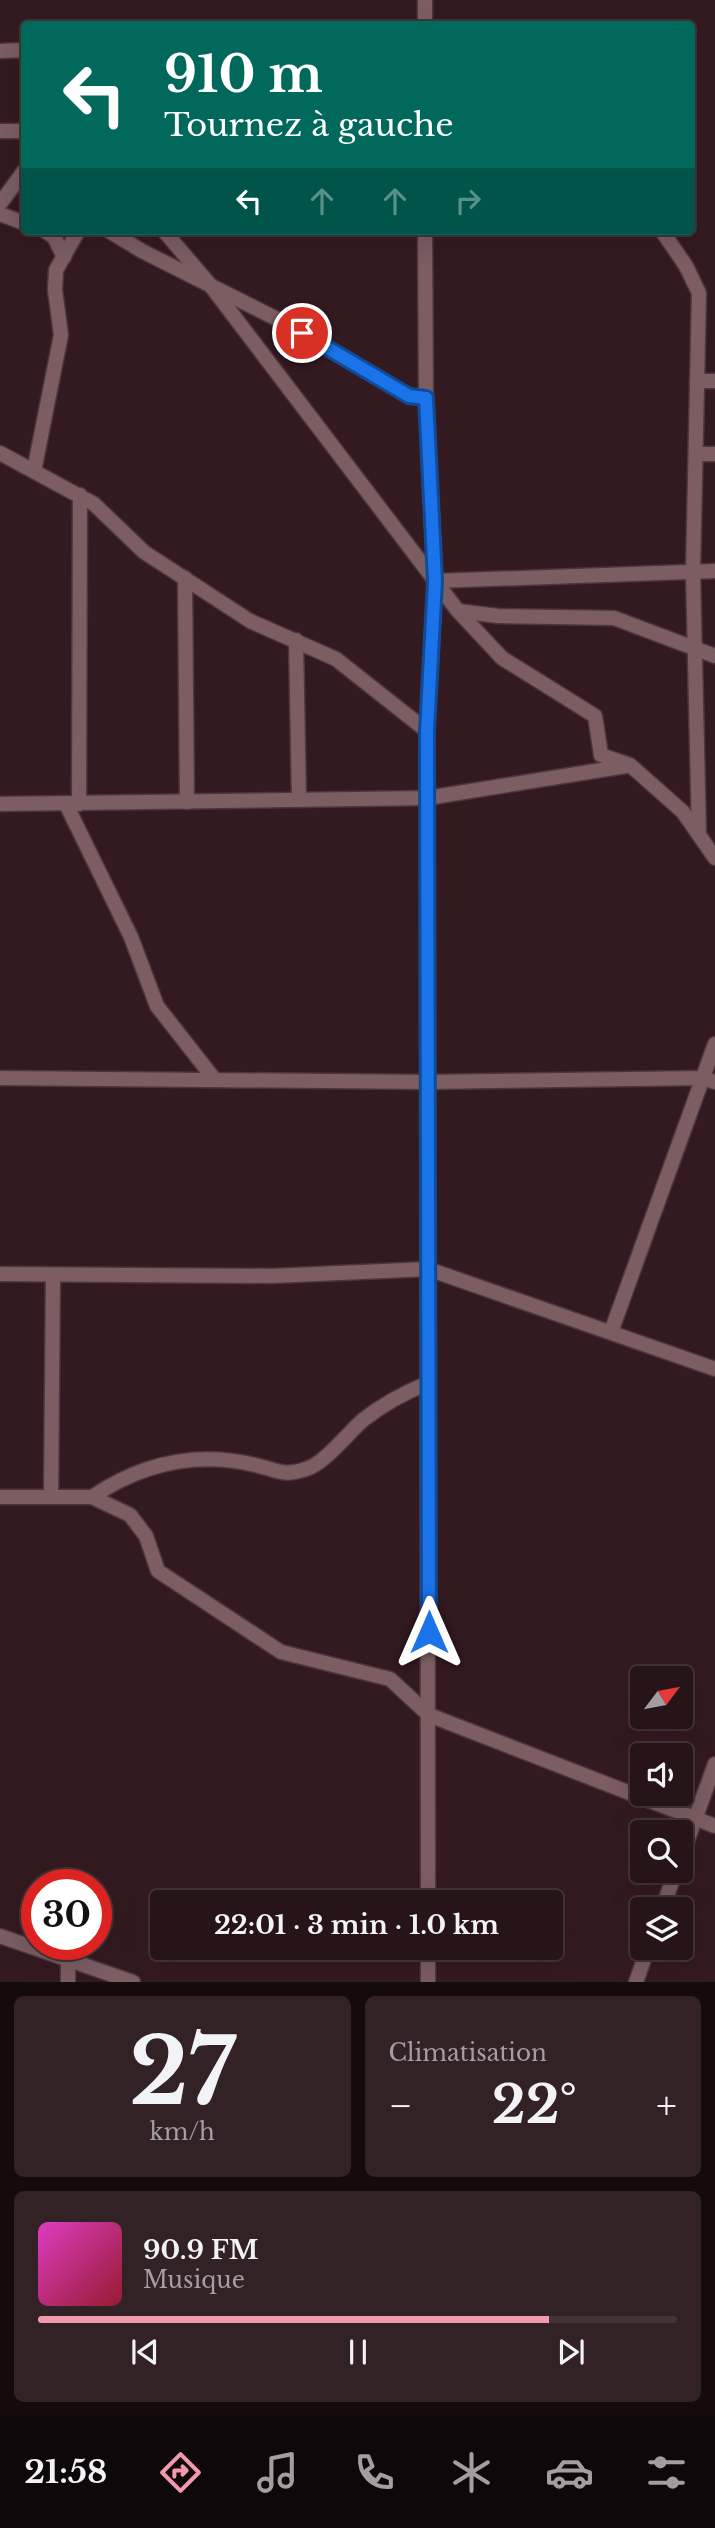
<!DOCTYPE html>
<html lang="fr">
<head>
<meta charset="utf-8">
<style>
	:root { --surface:#261418; --page:#322125; --text:#f1f3f6; --muted:#a49ea2; --line:#423337; --accent:#f29aad }
	body { margin:0; font-family:"Libre Baskerville",serif; background:var(--page); color:var(--text); height:100vh; display:flex; flex-direction:column; font-size:26px; white-space:nowrap }
	* { box-sizing:border-box; margin:0 }
	p { font-size:23px; color:var(--muted) }
	.icon { flex:none; width:38px; height:38px; fill:none; stroke:currentColor; stroke-width:2; stroke-linecap:round; stroke-linejoin:round }
	.map { position:relative; height:1982px; overflow:hidden }
	.drawer { display:flex; flex-direction:column; gap:14px; padding:14px; background:#150b0d; flex:1 }
	.drawer>* { flex:none }
	.banner { position:absolute; left:21px; top:21px; width:674px; height:214px; border-radius:7px; box-shadow:0 7px 28px #0002,0 0 0 2px var(--line); background:#00695c; color:#fff; overflow:hidden }
	.needle { width:46px; rotate:58deg }
	.tools { position:absolute; left:630px; top:1666px; display:grid; gap:14px }
	.tools a { display:grid; place-items:center; width:63px; height:63px; border-radius:7px; background:var(--surface); box-shadow:0 7px 28px #0002,0 0 0 2px var(--line); font-size:35px }
	.speed { position:absolute; left:21px; top:1869px; display:flex; gap:14px; font-size:35px; font-weight:700; text-align:center }
	.speed>* { display:grid; place-content:center; width:91px; height:91px; border-radius:50%; background:var(--surface); box-shadow:0 7px 28px #0002,0 0 0 2px var(--line); line-height:1 }
	.speed .limit { border:10px solid #d22; background:#fff; color:#111 }
	.pin { position:absolute; display:grid; place-items:center; width:60px; height:60px; color:#fff; margin:-30px; border:4px solid #fff; border-radius:50%; box-shadow:0 2px 7px #0007 }
	.me { position:absolute; width:77px; margin:-38px; rotate:0deg; stroke-linejoin:round; filter:drop-shadow(0 0 5px #0008) }
	.turn { display:flex; align-items:center; gap:24px; height:147px; padding:0 28px; font-size:32px }
	.turn .icon { width:91px; height:91px; stroke-width:2.5 }
	.turn b { display:block; font-size:49px; line-height:60px }
	.lanes { display:flex; align-items:center; height:66px; padding:0 28px; background:#0003; justify-content:center; gap:35px; direction:ltr }
	.lanes .off { opacity:.35 }
	.big { font-size:52px; font-weight:700; line-height:1.1 }
	.drawer .card { flex:1; display:flex; flex-direction:column; justify-content:center; gap:10px; min-width:0; padding:0 24px; border-radius:10px; background:var(--page) }
	.drawer .dial { align-items:center; gap:0 }
	.dial b { font-size:91px; line-height:1 }
	.song { display:flex; align-items:center; gap:21px }
	.cover { width:84px; height:84px; border-radius:10px; background:linear-gradient(135deg,hsl(310 70% 55%),hsl(350 70% 35%)) }
	.played { height:7px; border-radius:4px; background:linear-gradient(90deg,var(--accent) 80%,var(--line) 80%) }
	.keys { display:flex; justify-content:space-around; direction:ltr }
	.heat { display:flex; justify-content:space-between; align-items:center; font-size:38px; direction:ltr }
	.drawer .tiles { flex:1; display:grid; gap:14px; grid-template-columns:1fr 1fr }
	.card:last-child { grid-column:span 2 }
	.trip { position:absolute; left:150px; top:1890px; width:413px; height:70px; border-radius:7px; background:var(--surface); box-shadow:0 7px 28px #0002,0 0 0 2px var(--line); font-weight:700; line-height:70px; text-align:center }
	.tab-bar { display:flex; height:112px; justify-content:space-around; align-items:center; background:#0f080a; color:var(--muted) }
	.tab-bar .icon { width:49px; height:49px }
	.tab-bar .active { color:var(--accent) }
	.tab-bar b { font-size:32px; color:var(--text) }
	.map>svg:first-child { display:block }
	.lines { fill:none; stroke-linecap:round; stroke-linejoin:round }
	.minor-casing { stroke:#4c373c; stroke-width:17 }
	.minor { stroke:#7b5d62; stroke-width:14 }
	.route-casing { stroke:#114b97; stroke-width:18 }
	.route { stroke:#1a73e8; stroke-width:12 }
</style>
</head>
<body>
<div class="map">
<svg width="715" height="1982" viewBox="0 0 715 1982">
	<rect width="100%" height="100%" fill="#331a20"/>
	<g class="lines">
		<g class="minor-casing">
			<g id="minor">
				<polyline points="425,0 425,24"/>
				<polyline points="0,51 24,50"/>
				<polyline points="0,131 24,131"/>
				<polyline points="0,204 24,171"/>
				<polyline points="0,214 24,223"/>
				<polyline points="45,231 54,237 64,257"/>
				<polyline points="109,231 142,251 283,322 409,396 426,399"/>
				<polyline points="164,231 211,286 458,611 502,658 595,716 601,755 630,765 683,812 715,858"/>
				<polyline points="425,231 426,399 435,581 427,731 428,1902"/>
				<polyline points="662,231 686,266 699,293 693,572 699,834"/>
				<polyline points="697,381 715,381"/>
				<polyline points="0,453 94,504 144,552 250,621 336,659 427,731"/>
				<polyline points="696,454 715,454"/>
				<polyline points="34,471 61,335 55,290 56,270 78,231"/>
				<polyline points="185,578 187,802"/>
				<polyline points="435,581 715,571"/>
				<polyline points="458,611 498,616 614,618 715,656"/>
				<polyline points="296,640 299,800"/>
				<polyline points="0,804 427,798 626,766"/>
				<polyline points="66,804 131,937 157,1006 215,1080"/>
				<polyline points="79,804 80,495"/>
				<polyline points="0,1078 428,1082 702,1078 715,1082"/>
				<polyline points="0,1274 272,1276 428,1269 715,1369"/>
				<polyline points="611,1332 715,1044"/>
				<polyline points="0,1497 92,1497 130,1515 146,1536 158,1571 281,1652 390,1679 429,1715 715,1826"/>
				<polyline points="51,1497 53,1275"/>
				<path d="M92 1497C141 1464 196 1451 255 1465 279 1470 281 1477 306 1469 324 1464 348 1433 363 1420 382 1405 406 1392 428 1383"/>
				<polyline points="681,1858 715,1764"/>
				<polyline points="662,1909 676,1871"/>
				<polyline points="0,1936 133,1982"/>
				<polyline points="68,1959 68,1982"/>
				<polyline points="428,1982 428,1948"/>
				<polyline points="636,1982 648,1948"/>
			</g>
		</g>
		<use href="#minor" class="minor"/>
	</g>
	<g class="lines">
		<g class="route-casing">
			<polyline id="route" points="302,333 409,396 426,398 435,581 427,731 429,1632"/>
		</g>
		<use href="#route" class="route"/>
	</g>
</svg>
<div class="tools">
<a><svg class="needle" viewBox="-14 -14 28 28"><path d="M0-13l5 13h-10z" fill="#e53935"/><path d="M0 13l5-13h-10z" fill="#a49ea2"/></svg></a>
<a><svg class="icon" aria-label="sound" viewBox="0 0 24 24"><path d="M4 9h4l5-4v14l-5-4H4zM17 9q2 3 0 6"/></svg></a>
<a><svg class="icon" aria-label="search" viewBox="0 0 24 24"><circle cx="10" cy="10" r="6"/><path d="M15 15l6 6"/></svg></a>
<a><svg class="icon" aria-label="layers" viewBox="0 0 24 24"><path d="M12 4l9 5-9 5-9-5zM3 14l9 5 9-5"/></svg></a>
</div>
<div class="speed"><div class="limit">30</div></div>
<div class="pin" style="left:302px;top:333px;background:#d93025"><svg class="icon" aria-label="arrive" viewBox="0 0 24 24"><path d="M6 21V4h12l-3 4 3 4H6"/></svg></div>
<svg class="me" style="left:429px;top:1632px" viewBox="-20 -20 40 40"><path d="M0-17L14 15 0 8-14 15z" fill="#1a73e8" stroke="#fff" stroke-width="4"/></svg>
<div class="trip">22:01 · 3 min · 1.0 km</div>
<div class="banner">
<div class="turn"><svg class="icon" aria-label="left" viewBox="0 0 24 24"><path d="M17 20v-9H6M10 6l-5 5 5 5"/></svg><div><b>910 m</b>Tournez à gauche</div></div>
<div class="lanes"><svg class="icon" aria-label="left" viewBox="0 0 24 24"><path d="M17 20v-9H6M10 6l-5 5 5 5"/></svg><svg class="icon off" aria-label="ahead" viewBox="0 0 24 24"><path d="M12 20V5M6 11l6-6 6 6"/></svg><svg class="icon off" aria-label="ahead" viewBox="0 0 24 24"><path d="M12 20V5M6 11l6-6 6 6"/></svg><svg class="icon off" aria-label="right" viewBox="0 0 24 24"><path d="M7 20v-9h11M14 6l5 5-5 5"/></svg></div>
</div>
</div>
<section class="drawer">
<div class="tiles">
<div class="card dial"><b>27</b><p>km/h</p></div>
<div class="card"><p>Climatisation</p>
<div class="heat"><a>−</a><b class="big">22°</b><a>+</a></div>
</div>
<div class="card">
<div class="song"><i class="cover"></i><div><b>90.9 FM</b><p>Musique</p></div></div>
<div class="played"></div>
<div class="keys"><svg class="icon" aria-label="previous" viewBox="0 0 24 24"><path d="M18 5L8 12l10 7zM5 5v14"/></svg><svg class="icon" aria-label="pause" viewBox="0 0 24 24"><path d="M8 5v14M16 5v14"/></svg><svg class="icon" aria-label="next" viewBox="0 0 24 24"><path d="M6 5l10 7-10 7zM19 5v14"/></svg></div>
</div>
</div>
</section>
<nav class="tab-bar">
<b>21:58</b>
<svg class="icon active" aria-label="directions" viewBox="0 0 24 24"><path d="M12 3l9 9-9 9-9-9zM9 14v-3h6M13 9l2 2-2 2"/></svg>
<svg class="icon" aria-label="music" viewBox="0 0 24 24"><path d="M9 18V5l10-2v13"/><circle cx="6" cy="18" r="3"/><circle cx="16" cy="16" r="3"/></svg>
<svg class="icon" aria-label="phone" viewBox="0 0 24 24"><path d="M5 4h4l2 5-3 2q2 4 5 5l2-3 5 2v4C11 20 4 13 5 4z"/></svg>
<svg class="icon" aria-label="climate" viewBox="0 0 24 24"><path d="M12 3v18M4 7l16 10M4 17L20 7"/></svg>
<svg class="icon" aria-label="car" viewBox="0 0 24 24"><path d="M5 17H2v-5l4-1 3-4h7l3 4 3 1v5h-3M9 17h6M6 11h13"/><circle cx="7" cy="17" r="2"/><circle cx="17" cy="17" r="2"/></svg>
<svg class="icon" aria-label="filters" viewBox="0 0 24 24"><path d="M4 7h16M4 17h16"/><circle cx="9" cy="7" r="2"/><circle cx="15" cy="17" r="2"/></svg>
</nav>
</body>
</html>
